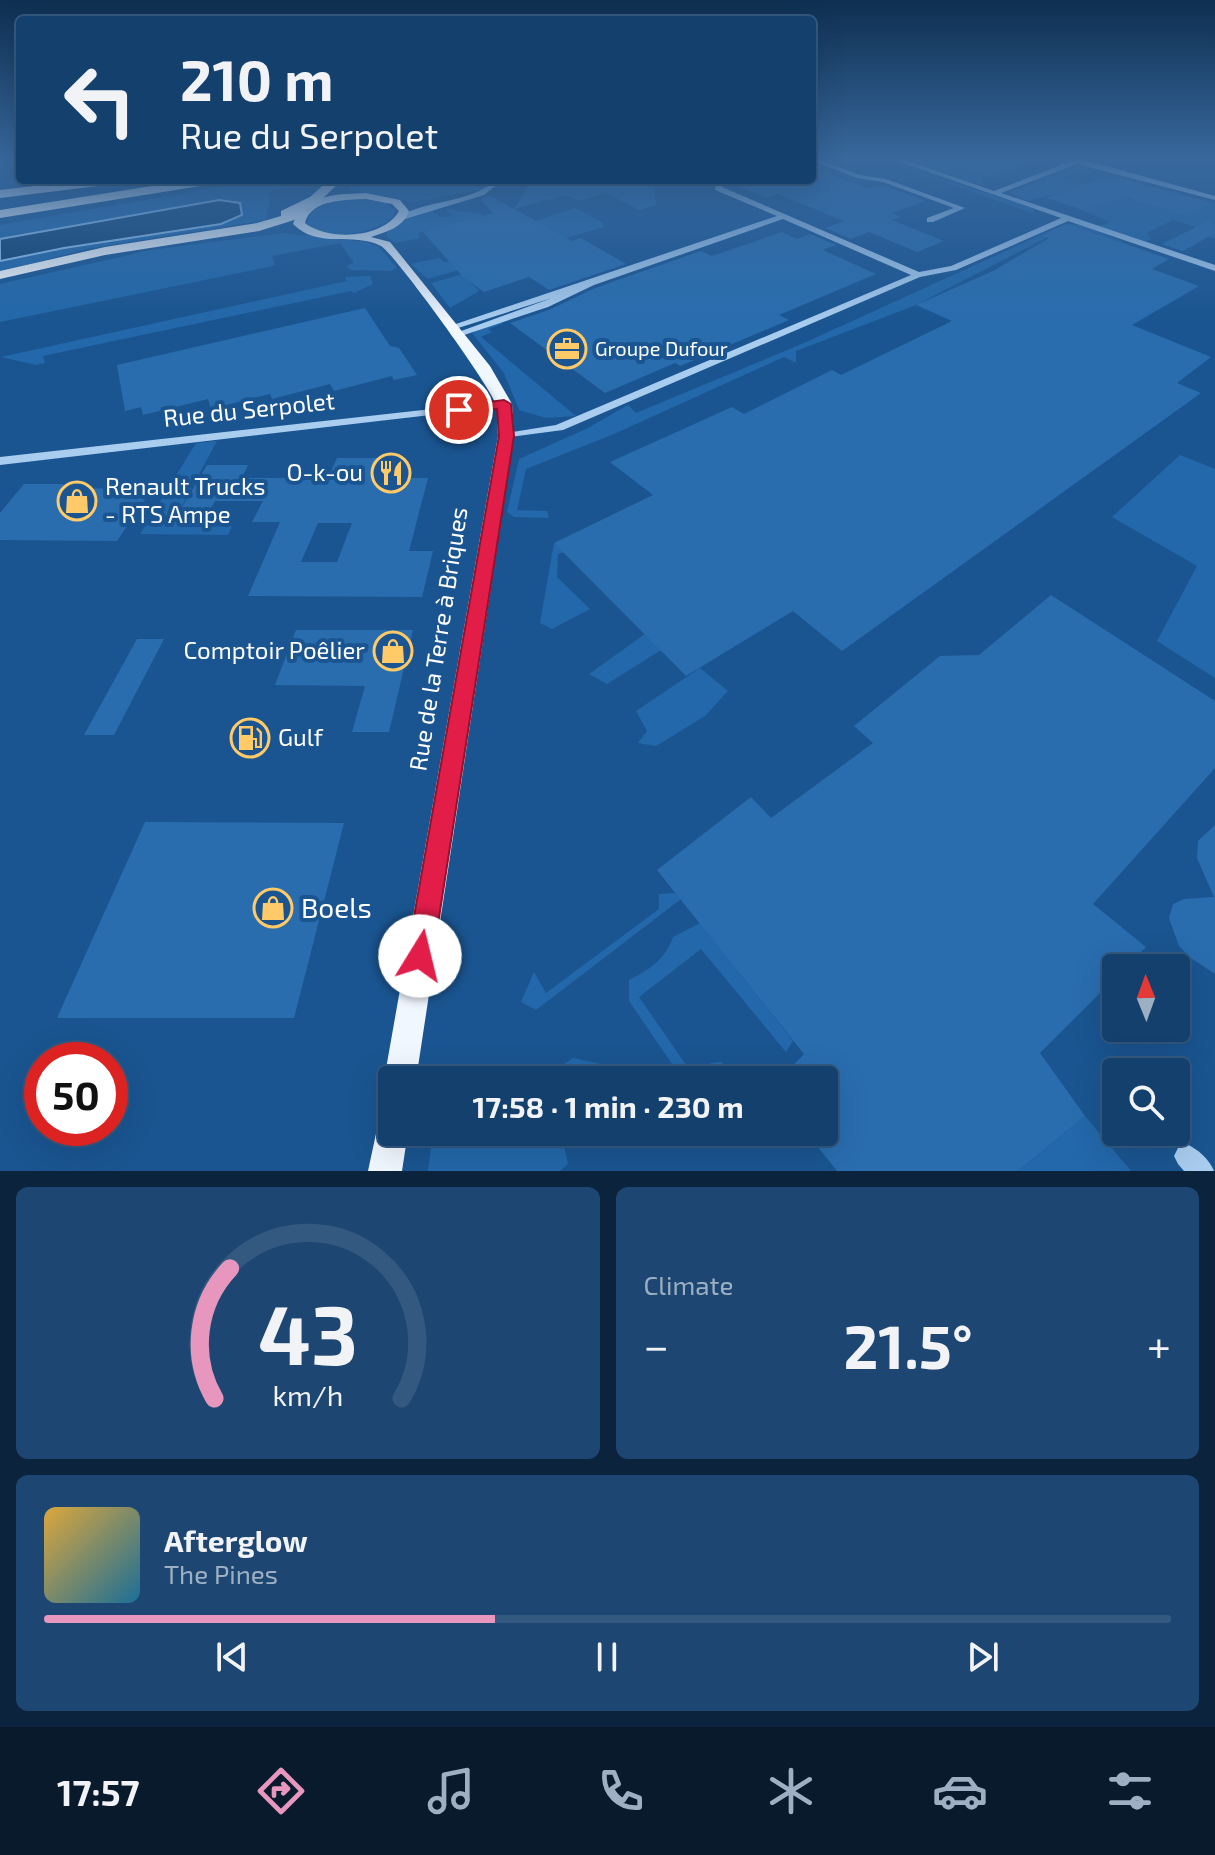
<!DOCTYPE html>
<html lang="en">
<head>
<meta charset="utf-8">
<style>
	:root { --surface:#14406d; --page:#1d4772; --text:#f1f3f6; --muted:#9dafc2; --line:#335980; --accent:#e797bd }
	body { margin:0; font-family:"Exo 2",sans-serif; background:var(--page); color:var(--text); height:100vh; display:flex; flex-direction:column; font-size:30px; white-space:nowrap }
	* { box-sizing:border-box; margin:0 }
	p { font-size:26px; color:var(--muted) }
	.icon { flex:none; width:44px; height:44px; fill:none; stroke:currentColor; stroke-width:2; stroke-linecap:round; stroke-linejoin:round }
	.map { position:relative; height:1171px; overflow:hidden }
	.drawer { display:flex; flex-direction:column; gap:16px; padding:16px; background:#0b233c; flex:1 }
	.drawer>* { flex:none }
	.top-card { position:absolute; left:16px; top:16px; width:800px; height:168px; border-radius:8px; box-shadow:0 8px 32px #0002,0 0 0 2px var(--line); background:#14406d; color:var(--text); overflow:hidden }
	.needle { width:52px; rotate:359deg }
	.buttons { position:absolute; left:1102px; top:954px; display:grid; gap:16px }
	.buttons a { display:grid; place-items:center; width:88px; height:88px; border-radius:8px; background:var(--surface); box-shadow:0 8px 32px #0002,0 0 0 2px var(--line); font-size:40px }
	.speed { position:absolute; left:24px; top:1042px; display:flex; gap:16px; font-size:40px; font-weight:700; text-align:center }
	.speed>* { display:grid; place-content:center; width:104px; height:104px; border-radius:50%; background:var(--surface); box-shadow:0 8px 32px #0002,0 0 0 2px var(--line); line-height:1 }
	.speed .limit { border:12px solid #d22; background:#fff; color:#111 }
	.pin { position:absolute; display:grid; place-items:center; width:68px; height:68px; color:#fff; margin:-34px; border:4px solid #fff; border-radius:50%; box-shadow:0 2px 8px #0007 }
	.me { position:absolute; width:88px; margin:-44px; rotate:9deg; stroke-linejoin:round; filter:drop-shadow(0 0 6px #0008) }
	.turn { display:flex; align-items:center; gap:28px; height:168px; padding:0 32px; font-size:36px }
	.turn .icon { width:104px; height:104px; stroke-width:2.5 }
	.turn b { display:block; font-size:56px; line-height:68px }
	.big { font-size:60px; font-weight:700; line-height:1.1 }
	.drawer .widget { flex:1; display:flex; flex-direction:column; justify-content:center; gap:12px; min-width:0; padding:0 28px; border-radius:12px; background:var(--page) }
	.drawer .dial { align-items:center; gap:0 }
	.dial svg { height:208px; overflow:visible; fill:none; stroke:var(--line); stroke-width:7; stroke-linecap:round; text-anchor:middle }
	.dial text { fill:var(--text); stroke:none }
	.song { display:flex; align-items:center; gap:24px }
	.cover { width:96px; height:96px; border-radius:12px; background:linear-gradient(135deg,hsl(40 70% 55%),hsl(200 70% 35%)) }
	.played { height:8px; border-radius:4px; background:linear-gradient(90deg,var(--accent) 40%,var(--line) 40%) }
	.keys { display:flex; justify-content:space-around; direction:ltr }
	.heat { display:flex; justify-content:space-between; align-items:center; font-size:44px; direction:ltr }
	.drawer .tiles { flex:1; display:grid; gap:16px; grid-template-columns:1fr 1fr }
	.widget:last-child { grid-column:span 2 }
	.trip { position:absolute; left:378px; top:1066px; width:460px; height:80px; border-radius:8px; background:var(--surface); box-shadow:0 8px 32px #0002,0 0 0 2px var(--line); font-weight:700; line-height:80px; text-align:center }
	.dock { display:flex; height:128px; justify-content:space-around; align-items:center; background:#081a2c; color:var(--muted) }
	.dock .icon { width:56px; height:56px }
	.dock .current { color:var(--accent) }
	.dock b { font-size:36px; color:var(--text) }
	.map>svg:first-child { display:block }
	.green { fill:#2368aa }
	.water { fill:#113f6f; stroke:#9cc9f1; stroke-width:2 }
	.building { fill:#296daf; fill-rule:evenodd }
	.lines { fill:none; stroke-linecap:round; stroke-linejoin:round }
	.minor { fill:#a9cdef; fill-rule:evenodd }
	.major { fill:#f1f7ff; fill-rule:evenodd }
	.highway { fill:#fff; fill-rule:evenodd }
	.route { fill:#e11d48; stroke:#92132f; stroke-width:2 }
	.labels { text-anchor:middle; stroke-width:8; stroke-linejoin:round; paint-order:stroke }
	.far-poi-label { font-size:20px; fill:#fff; stroke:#1a5591; text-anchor:start }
	.street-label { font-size:24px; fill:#fff; stroke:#1a5591 }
	.poi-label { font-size:24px; fill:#fff; stroke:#1a5591; text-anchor:end }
	.near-poi-label { font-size:28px; fill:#fff; stroke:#1a5591; text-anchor:start }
</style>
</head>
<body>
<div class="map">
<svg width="1215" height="1171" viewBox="0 0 1215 1171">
	<rect width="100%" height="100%" fill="#1a5591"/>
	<g class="green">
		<polygon points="882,160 1032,208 1035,214"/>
		<polygon points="905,160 972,160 954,168 980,176 985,186"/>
		<path d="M1078 167 1087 170 1061 178 1184 216 1215 202V239L1188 231 1196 227 1173 220 1147 233 1152 239 1145 241 1099 226 1110 222 1085 211 1102 204 1067 191C1053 196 1041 196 1027 201L1010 192Z"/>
		<polygon points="260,180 328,181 271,191 266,220 86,249 0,272 0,225"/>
		<polygon points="347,180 386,180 392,186 427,180 490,180 486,189 413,202 351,190"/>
		<path d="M351 199 385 202 395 210 394 216C375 234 328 243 307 223 309 204 335 202 351 199Z"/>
		<polygon points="427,208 441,217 453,216 445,209 483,214 480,217 536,221 575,208 602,222 604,227 428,279 411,264 439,258 444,262 484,254 457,225 418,233 420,238 395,243 386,236 389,227"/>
		<polygon points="1065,224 1081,225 1125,243 1071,225 916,305 796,351 796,363 784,357 614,434 526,469 517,510 547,511 549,518 514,517 507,512 519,459 586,429 628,405 636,413 804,343"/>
		<polygon points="283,233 367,242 379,247 397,268 391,271 350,270 347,266 354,263 340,243 272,256 275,265 268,267 0,322 0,284 151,250"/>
		<polygon points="506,262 466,278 479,291 450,308 431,283"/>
		<polygon points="370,276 373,284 354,293 351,291 43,356 45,363 36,365 1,357 347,281 345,277"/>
		<polygon points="491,323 504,323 488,329 492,332 481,337 576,416 546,418 519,410 504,373 472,333"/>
		<polygon points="217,441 175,519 190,520 187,527 232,526 228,535 140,534 196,443"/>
		<polygon points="1180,455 1215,469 1215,678 1157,641 1197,566 1112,517"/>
		<polygon points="554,543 564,552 558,554 557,577 590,609 552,629 540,623"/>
		<polygon points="645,634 661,650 607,684 589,674"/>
		<polygon points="700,668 728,691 705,716 656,746 638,743 647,731 636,711"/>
		<polygon points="675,893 681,899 536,1010 521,1002 534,972 546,993 659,909 659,894"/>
		<path d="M700 923 793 1041 786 1052 701 949 639 997 693 1075 711 1063 722 1062 723 1080H683L629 1001V980C650 969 665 960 673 937Z"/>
		<polygon points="573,1058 605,1065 615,1080 540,1080"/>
		<polygon points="1085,1116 1131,1171 1018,1171"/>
		<polygon points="433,1132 561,1132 568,1164 560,1171 428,1171"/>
	</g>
	<polygon class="water" points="219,200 240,203 242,215 221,224 64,248 0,261 0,239"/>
	<g class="building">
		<polygon points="948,160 1032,160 1032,162 990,178 947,164"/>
		<polygon points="812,168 867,188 882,185 926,201 892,213 901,217 892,220 944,241 917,252 869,232 851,239 825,228 844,221 778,194 767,198 730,183 732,180 812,180"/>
		<polygon points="1104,177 1115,180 1120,178 1213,203 1185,216 1121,196 1085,211 1047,198"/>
		<polygon points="531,180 653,180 656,205 639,210 606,193 578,201 566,195 514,209 572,241 581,238 626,264 549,290 529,277 484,292 463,277 423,232 493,213 480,199 489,195 514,209"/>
		<polygon points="1210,220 1215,233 1183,251 1162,244"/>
		<polygon points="1068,224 1169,259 1152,269 1199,286 1132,325 1211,357 1177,383 1201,393 842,651 793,611 686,676 554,543 653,495 610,462 732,407 744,414 832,370 841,375 952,321 916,305 995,270 1049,238 1042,236"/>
		<polygon points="782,232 797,239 810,234 836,245 823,250 876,274 779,315 789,320 680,366 675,363 605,393 510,323 549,310 595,288 701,251 712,256"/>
		<polygon points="365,308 390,346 399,348 417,375 394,380 392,376 334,391 330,384 272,399 270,394 211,409 208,399 143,415 141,407 125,411 117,365"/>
		<path d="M337 458H379L408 478H428L409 551H433L422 597 248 596 280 522H252L263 501H215L205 520 175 519 207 465H248L242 478H328ZM318 523H352L337 562H301Z"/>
		<polygon points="24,484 64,484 61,488 152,489 117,541 0,540 0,513"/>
		<polygon points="1051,595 1215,701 1215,768 1093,904 1146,947 1125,968 1116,968 1116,977 1040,1053 1085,1116 1018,1171 837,1171 806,1132 824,1132 824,1080 779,1080 804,1054 657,870 751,797 771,818 873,743 854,726 940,656 979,655"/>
		<polygon points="296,630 413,630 389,732 352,732 365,686 275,685"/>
		<polygon points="137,639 164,639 114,735 84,735"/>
		<polygon points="145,822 344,823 294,1018 57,1018"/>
		<polygon points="1215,825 1215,974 1191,958 1179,946 1169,918 1173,904 1184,899 1214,897 1197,858 1198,841"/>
	</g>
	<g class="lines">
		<g class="minor">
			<polygon points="812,160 820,160 860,175 886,179 965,208 933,222 927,222 927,218 954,208 883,182 857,178"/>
			<polygon points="894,160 905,160 994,191 1074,160 1084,160 1215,196 1215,200 1077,164 1001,193 1215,265 1215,271 1068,221 956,270 920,277 563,430 502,438 500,436 506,433 556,425 911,275 783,219 594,285 548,307 461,336 453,334 552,298 455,329 447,327 777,216 715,190 717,181 729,180 722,183 722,187 919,272 951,266 1061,218"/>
			<path d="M496 180H503L484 195 405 219 398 217C428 199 469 204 496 180Z"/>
			<polygon points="504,401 509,404 508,406 0,465 0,457"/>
			<path d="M1186 1144C1198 1149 1209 1159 1214 1171H1184L1178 1164 1174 1156 1178 1148Z"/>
		</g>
		<g class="major">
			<path d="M366 193 400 200 409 211C404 227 386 232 371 237L390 242 490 366 512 404 514 436 416 1080H392V1093L384 1080 498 436C497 426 499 415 496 405 492 388 394 253 381 246 352 231 319 250 293 224 302 194 340 194 366 193ZM366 199 392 204 399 211C383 239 328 241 305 223 311 199 346 200 366 199Z"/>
			<polygon points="392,1110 392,1132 408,1132 402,1171 368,1171 380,1115"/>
		</g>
		<g class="highway">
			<polygon points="85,180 112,181 106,185 0,198 0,190"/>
			<polygon points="190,180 219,180 213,184 0,218 0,210"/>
			<polygon points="329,180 342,180 318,203 304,210 308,213 307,216 259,231 105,255 0,279 0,271 105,247 257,223 281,216 281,211 310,197"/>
		</g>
	</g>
	<linearGradient id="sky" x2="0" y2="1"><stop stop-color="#0e2f50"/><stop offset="0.49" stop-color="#38689d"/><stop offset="1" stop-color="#38689d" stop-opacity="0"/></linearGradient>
	<rect width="1215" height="324" fill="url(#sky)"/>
	<polygon class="route" points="504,400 511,404 514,436 433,956 429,965 420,969 410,965 407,956 499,436 497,409 459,414 452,410 459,406"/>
	<defs>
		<g id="office-ring" transform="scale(2)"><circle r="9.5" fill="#1a5591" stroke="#ffca67" stroke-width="1.5"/><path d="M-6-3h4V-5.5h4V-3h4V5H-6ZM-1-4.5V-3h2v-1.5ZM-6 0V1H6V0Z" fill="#ffca67"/></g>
		<g id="restaurant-ring" transform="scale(2)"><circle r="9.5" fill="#1a5591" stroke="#ffca67" stroke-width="1.5"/><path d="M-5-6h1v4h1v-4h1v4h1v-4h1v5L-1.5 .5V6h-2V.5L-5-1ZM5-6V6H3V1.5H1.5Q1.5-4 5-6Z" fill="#ffca67"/></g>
		<g id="shop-ring" transform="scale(2)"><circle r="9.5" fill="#1a5591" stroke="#ffca67" stroke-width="1.5"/><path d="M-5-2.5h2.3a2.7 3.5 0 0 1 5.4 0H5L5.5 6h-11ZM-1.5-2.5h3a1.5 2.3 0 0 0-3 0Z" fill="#ffca67"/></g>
		<g id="fuel-ring" transform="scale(2)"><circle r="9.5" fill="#1a5591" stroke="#ffca67" stroke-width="1.5"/><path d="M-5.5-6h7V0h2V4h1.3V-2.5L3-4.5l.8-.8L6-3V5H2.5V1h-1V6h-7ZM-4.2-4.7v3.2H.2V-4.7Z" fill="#ffca67"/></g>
	</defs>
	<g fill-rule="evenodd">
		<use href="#office-ring" x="567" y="349"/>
		<use href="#restaurant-ring" x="391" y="473"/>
		<use href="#shop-ring" x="77" y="501"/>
		<use href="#shop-ring" x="393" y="651"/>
		<use href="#fuel-ring" x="250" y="738"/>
		<use href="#shop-ring" x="273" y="908"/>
	</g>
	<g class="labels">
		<g class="far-poi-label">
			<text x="595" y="356">Groupe Dufour</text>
		</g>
		<g class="street-label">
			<text transform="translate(249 410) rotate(-6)" y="8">Rue du Serpolet</text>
			<text transform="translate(439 639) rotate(-81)" y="8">Rue de la Terre à Briques</text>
		</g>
		<g class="poi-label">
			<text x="363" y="481">O-k-ou</text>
			<text x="105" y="495" text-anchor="start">Renault Trucks<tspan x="105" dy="28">- RTS Ampe</tspan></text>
			<text x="365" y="659">Comptoir Poêlier</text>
			<text x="278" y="746" text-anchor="start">Gulf</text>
		</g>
		<g class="near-poi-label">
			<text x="301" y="918">Boels</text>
		</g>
	</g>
</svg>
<div class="buttons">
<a><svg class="needle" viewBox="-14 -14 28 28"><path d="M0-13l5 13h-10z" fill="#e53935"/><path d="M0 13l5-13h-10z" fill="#9dafc2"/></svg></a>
<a><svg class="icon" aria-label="search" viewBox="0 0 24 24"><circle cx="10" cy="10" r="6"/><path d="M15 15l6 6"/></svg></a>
</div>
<div class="speed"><div class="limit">50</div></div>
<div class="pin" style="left:459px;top:410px;background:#d93025"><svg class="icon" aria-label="arrive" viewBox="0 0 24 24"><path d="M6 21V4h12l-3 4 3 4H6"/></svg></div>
<svg class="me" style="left:420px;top:956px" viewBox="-20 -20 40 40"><circle r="19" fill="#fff"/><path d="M0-13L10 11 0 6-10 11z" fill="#e11d48"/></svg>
<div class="trip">17:58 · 1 min · 230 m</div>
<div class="top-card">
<div class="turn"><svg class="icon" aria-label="left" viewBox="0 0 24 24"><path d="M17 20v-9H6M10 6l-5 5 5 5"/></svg><div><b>210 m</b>Rue du Serpolet</div></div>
</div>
</div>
<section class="drawer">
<div class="tiles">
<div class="widget dial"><svg viewBox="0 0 100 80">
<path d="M14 69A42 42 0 1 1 86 69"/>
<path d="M14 69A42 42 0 0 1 20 19" stroke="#e797bd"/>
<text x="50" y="56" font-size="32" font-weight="700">43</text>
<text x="50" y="72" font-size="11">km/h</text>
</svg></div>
<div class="widget"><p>Climate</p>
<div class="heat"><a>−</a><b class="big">21.5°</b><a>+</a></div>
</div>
<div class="widget">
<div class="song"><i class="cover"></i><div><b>Afterglow</b><p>The Pines</p></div></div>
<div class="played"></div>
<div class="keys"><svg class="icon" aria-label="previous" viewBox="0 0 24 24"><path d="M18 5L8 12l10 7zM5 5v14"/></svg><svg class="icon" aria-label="pause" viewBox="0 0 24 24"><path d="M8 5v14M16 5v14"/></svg><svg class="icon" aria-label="next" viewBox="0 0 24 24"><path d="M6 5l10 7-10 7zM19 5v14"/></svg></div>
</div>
</div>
</section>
<nav class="dock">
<b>17:57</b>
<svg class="icon current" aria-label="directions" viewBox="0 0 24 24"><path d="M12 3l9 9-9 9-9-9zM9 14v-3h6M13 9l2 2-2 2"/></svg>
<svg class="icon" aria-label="music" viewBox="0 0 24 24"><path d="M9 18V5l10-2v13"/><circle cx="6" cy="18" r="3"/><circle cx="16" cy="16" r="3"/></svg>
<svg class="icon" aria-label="phone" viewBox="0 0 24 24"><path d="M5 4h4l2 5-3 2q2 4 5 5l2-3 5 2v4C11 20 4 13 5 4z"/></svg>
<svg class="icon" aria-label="climate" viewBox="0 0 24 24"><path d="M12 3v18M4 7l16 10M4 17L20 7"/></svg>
<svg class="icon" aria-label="car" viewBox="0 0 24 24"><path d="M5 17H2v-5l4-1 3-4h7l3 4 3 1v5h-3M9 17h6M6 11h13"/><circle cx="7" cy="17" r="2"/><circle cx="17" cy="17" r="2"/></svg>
<svg class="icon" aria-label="filters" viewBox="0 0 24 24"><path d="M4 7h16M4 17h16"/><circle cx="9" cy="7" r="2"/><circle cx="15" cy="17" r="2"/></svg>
</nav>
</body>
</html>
